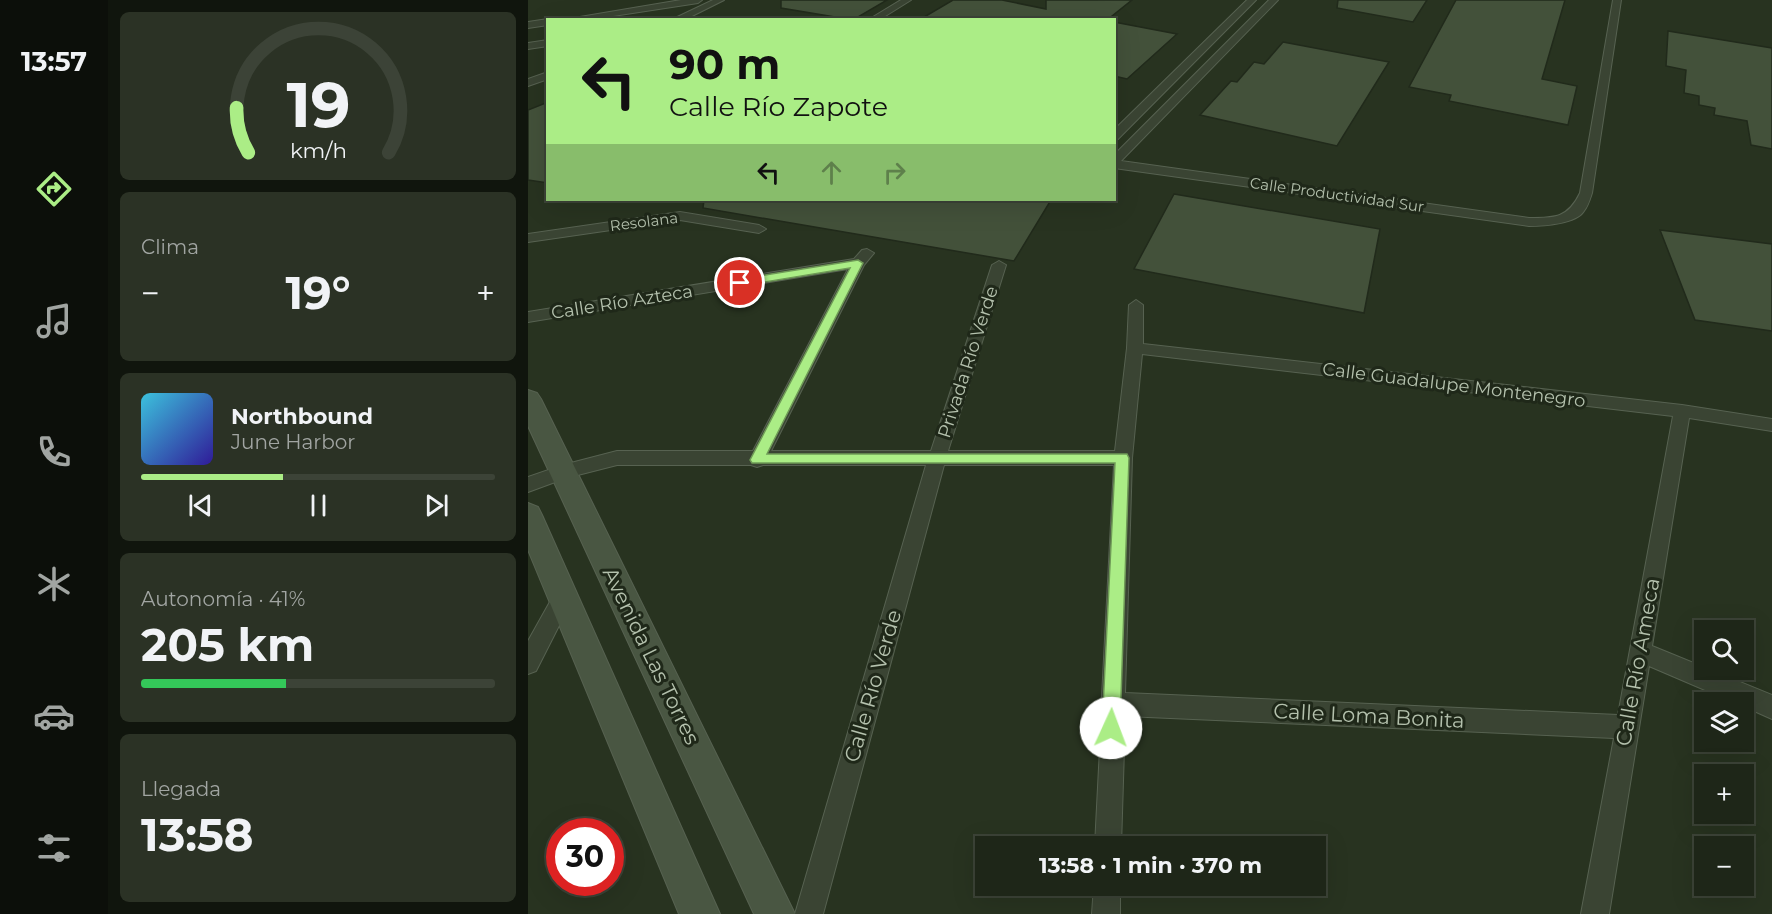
<!DOCTYPE html>
<html lang="es">
<head>
<meta charset="utf-8">
<style>
	:root { --surface:#1e2618; --page:#2b3225; --text:#f1f3f6; --muted:#a1a5a2; --line:#3c4337; --accent:#abed86 }
	body { margin:0; font-family:Montserrat,sans-serif; background:var(--page); color:var(--text); height:100vh; display:flex; flex-direction:column; font-size:22px; white-space:nowrap }
	* { box-sizing:border-box; margin:0 }
	p { font-size:20px; color:var(--muted) }
	.icon { flex:none; width:33px; height:33px; fill:none; stroke:currentColor; stroke-width:2; stroke-linecap:round; stroke-linejoin:round }
	.map { position:relative; flex:1; overflow:hidden }
	.drawer { display:flex; flex-direction:column; gap:12px; padding:12px; background:#10150d; width:420px }
	.drawer>* { flex:none }
	.guide { position:absolute; left:18px; top:18px; width:570px; height:183px; border-radius:0px; box-shadow:0 6px 24px #0002,0 0 0 2px var(--line); background:#abed86; color:#111; overflow:hidden }
	.controls { position:absolute; left:1166px; top:620px; display:grid; gap:12px }
	.controls a { display:grid; place-items:center; width:60px; height:60px; border-radius:0px; background:var(--surface); box-shadow:0 6px 24px #0002,0 0 0 2px var(--line); font-size:30px }
	.speed { position:absolute; left:18px; top:818px; display:flex; gap:12px; font-size:30px; font-weight:700; text-align:center }
	.speed>* { display:grid; place-content:center; width:78px; height:78px; border-radius:50%; background:var(--surface); box-shadow:0 6px 24px #0002,0 0 0 2px var(--line); line-height:1 }
	.speed .limit { border:9px solid #d22; background:#fff; color:#111 }
	.pin { position:absolute; display:grid; place-items:center; width:51px; height:51px; color:#fff; margin:-26px; border:3px solid #fff; border-radius:50%; box-shadow:0 2px 6px #0007 }
	.me { position:absolute; width:66px; margin:-33px; rotate:2deg; stroke-linejoin:round; filter:drop-shadow(0 0 4px #0008) }
	.turn { display:flex; align-items:center; gap:21px; height:126px; padding:0 24px; font-size:27px }
	.turn .icon { width:78px; height:78px; stroke-width:2.5 }
	.turn b { display:block; font-size:42px; line-height:51px }
	.lanes { display:flex; align-items:center; height:57px; padding:0 24px; background:#0003; justify-content:center; gap:30px; direction:ltr }
	.lanes .off { opacity:.35 }
	.big { font-size:45px; font-weight:700; line-height:1.1 }
	.drawer .card { flex:1; display:flex; flex-direction:column; justify-content:center; gap:9px; min-width:0; padding:0 21px; border-radius:9px; background:var(--page) }
	.drawer .dial { align-items:center; gap:0 }
	.dial svg { height:156px; overflow:visible; fill:none; stroke:var(--line); stroke-width:7; stroke-linecap:round; text-anchor:middle }
	.dial text { fill:var(--text); stroke:none }
	.song { display:flex; align-items:center; gap:18px }
	.cover { width:72px; height:72px; border-radius:9px; background:linear-gradient(135deg,hsl(190 70% 55%),hsl(250 70% 35%)) }
	.played { height:6px; border-radius:3px; background:linear-gradient(90deg,var(--accent) 40%,var(--line) 40%) }
	.keys { display:flex; justify-content:space-around; direction:ltr }
	.heat { display:flex; justify-content:space-between; align-items:center; font-size:33px; direction:ltr }
	.charge { height:9px; border-radius:4px; background:linear-gradient(90deg,#34c759 41%,var(--line) 0) }
	.trip { position:absolute; left:447px; top:836px; width:351px; height:60px; border-radius:0px; background:var(--surface); box-shadow:0 6px 24px #0002,0 0 0 2px var(--line); font-weight:700; line-height:60px; text-align:center }
	main { display:flex; flex:1; min-height:0 }
	.dock { display:flex; flex-direction:column; width:108px; justify-content:space-around; align-items:center; background:#0c0f0a; color:var(--muted) }
	.dock .icon { width:42px; height:42px }
	.dock .current { color:var(--accent) }
	.dock b { font-size:27px; color:var(--text) }
	.map>svg:first-child { display:block }
	.building { fill:#43513a; stroke:#212a1b; stroke-width:1.5 }
	.lines { fill:none; stroke-linecap:round; stroke-linejoin:round }
	.street-casing { stroke:#576251; stroke-width:2 }
	.secondary-casing { stroke:#576251; stroke-width:2 }
	.street { fill:#3a4433; fill-rule:evenodd }
	.secondary { fill:#495642; fill-rule:evenodd }
	.route { fill:#abed86; stroke:#6f9a57; stroke-width:1.5 }
	.labels { text-anchor:middle; stroke-width:6; stroke-linejoin:round; paint-order:stroke }
	.far-street-label { font-size:15px; fill:#b4c1ad; stroke:#1f2819 }
	.street-label { font-size:18px; fill:#b4c1ad; stroke:#1f2819 }
	.near-street-label { font-size:21px; fill:#b4c1ad; stroke:#1f2819 }
</style>
</head>
<body>
<main>
<nav class="dock">
<b>13:57</b>
<svg class="icon current" aria-label="directions" viewBox="0 0 24 24"><path d="M12 3l9 9-9 9-9-9zM9 14v-3h6M13 9l2 2-2 2"/></svg>
<svg class="icon" aria-label="music" viewBox="0 0 24 24"><path d="M9 18V5l10-2v13"/><circle cx="6" cy="18" r="3"/><circle cx="16" cy="16" r="3"/></svg>
<svg class="icon" aria-label="phone" viewBox="0 0 24 24"><path d="M5 4h4l2 5-3 2q2 4 5 5l2-3 5 2v4C11 20 4 13 5 4z"/></svg>
<svg class="icon" aria-label="climate" viewBox="0 0 24 24"><path d="M12 3v18M4 7l16 10M4 17L20 7"/></svg>
<svg class="icon" aria-label="car" viewBox="0 0 24 24"><path d="M5 17H2v-5l4-1 3-4h7l3 4 3 1v5h-3M9 17h6M6 11h13"/><circle cx="7" cy="17" r="2"/><circle cx="17" cy="17" r="2"/></svg>
<svg class="icon" aria-label="filters" viewBox="0 0 24 24"><path d="M4 7h16M4 17h16"/><circle cx="9" cy="7" r="2"/><circle cx="15" cy="17" r="2"/></svg>
</nav>
<section class="drawer">
<div class="card dial"><svg viewBox="0 0 100 80">
<path d="M14 69A42 42 0 1 1 86 69"/>
<path d="M14 69A42 42 0 0 1 8 46" stroke="#abed86"/>
<text x="50" y="56" font-size="32" font-weight="700">19</text>
<text x="50" y="72" font-size="11">km/h</text>
</svg></div>
<div class="card"><p>Clima</p>
<div class="heat"><a>−</a><b class="big">19°</b><a>+</a></div>
</div>
<div class="card">
<div class="song"><i class="cover"></i><div><b>Northbound</b><p>June Harbor</p></div></div>
<div class="played"></div>
<div class="keys"><svg class="icon" aria-label="previous" viewBox="0 0 24 24"><path d="M18 5L8 12l10 7zM5 5v14"/></svg><svg class="icon" aria-label="pause" viewBox="0 0 24 24"><path d="M8 5v14M16 5v14"/></svg><svg class="icon" aria-label="next" viewBox="0 0 24 24"><path d="M6 5l10 7-10 7zM19 5v14"/></svg></div>
</div>
<div class="card"><p>Autonomía · 41%</p><b class="big">205 km</b><div class="charge"></div></div>
<div class="card"><p>Llegada</p><b class="big">13:58</b></div>
</section>
<div class="map">
<svg width="1244" height="914" viewBox="0 0 1244 914">
	<rect width="100%" height="100%" fill="#283320"/>
	<g class="building">
		<polygon points="253,0 359,0 325,20 253,8"/>
		<polygon points="425,0 474,0 518,9 518,0 604,0 579,20 391,20"/>
		<polygon points="810,0 899,0 885,22 809,8"/>
		<polygon points="928,0 1037,0 1014,79 1049,86 1040,125 921,101 923,95 881,87"/>
		<polygon points="586,22 649,34 599,79 586,76"/>
		<polygon points="1140,31 1244,48 1244,149 1223,145 1219,121 1186,115 1187,108 1171,105 1171,96 1156,93 1158,70 1138,66"/>
		<polygon points="755,42 861,62 809,146 672,115 703,81 709,82 726,62 736,64"/>
		<polygon points="20,102 20,183 0,180 0,110"/>
		<polygon points="646,194 852,229 836,313 606,269"/>
		<polygon points="176,200 523,200 486,261 175,208"/>
		<polygon points="1132,230 1244,244 1244,331 1167,320"/>
	</g>
	<g class="lines">
		<g class="street-casing">
			<g id="street">
				<polygon points="153,0 174,0 170,3 59,20 34,20"/>
				<polygon points="185,0 196,0 156,20 143,20"/>
				<polygon points="373,0 383,0 351,20 340,20"/>
				<polygon points="719,0 728,0 590,139 586,140 586,130"/>
				<path d="M741 0H750L593 161 1001 218C1027 218 1040 218 1052 193L1085 0H1093L1064 193C1062 199 1060 206 1056 211 1048 224 1015 226 1001 226L586 168V155Z"/>
				<polygon points="20,19 20,25 0,28 0,22"/>
				<polygon points="20,40 20,46 0,49 0,43"/>
				<polygon points="20,72 20,79 0,86 0,79"/>
				<polygon points="152,212 231,225 238,229 231,233 152,220 0,242 0,234"/>
				<path d="M339 249 346 253 336 265 243 451H403L464 265 471 261 478 265 420 451H587L599 348 601 305 608 300 615 305V344L1154 405 1244 419V431L1161 418 1124 646 1244 695V719L1215 706V702H1205L1121 666 1081 914H1053L1086 738 597 716 593 846H567L574 709 571 704 574 697 586 465H416L295 914H267L398 465H235L229 467 223 465H89L38 478 0 492V477L35 465 89 451H225L320 269 0 322V312L326 259 334 250ZM614 354 1145 416 1090 715 597 693 604 458Z"/>
				<polygon points="35,589 42,591 45,598 8,671 0,674 0,641 28,591"/>
				<polygon points="566,885 592,885 592,914 564,914"/>
			</g>
		</g>
		<g class="secondary-casing">
			<g id="secondary">
				<polygon points="0,390 9,393 13,399 267,914 226,914 0,426"/>
				<polygon points="0,503 10,507 14,515 192,914 151,914 0,550"/>
			</g>
		</g>
		<use href="#street" class="street"/>
		<use href="#secondary" class="secondary"/>
	</g>
	<polygon class="route" points="330,260 335,263 239,454 599,454 601,458 592,728 589,734 583,737 577,734 574,728 587,463 224,463 222,460 322,268 212,286 207,283 212,279"/>
	<g class="labels">
		<g class="far-street-label">
			<text transform="translate(809 195) rotate(8)" y="5">Calle Productividad Sur</text>
			<text transform="translate(116 222) rotate(-7)" y="5">Resolana</text>
		</g>
		<g class="street-label">
			<text transform="translate(94 302) rotate(-9)" y="6">Calle Río Azteca</text>
			<text transform="translate(440 362) rotate(-72)" y="6">Privada Río Verde</text>
			<text transform="translate(926 385) rotate(7)" y="6">Calle Guadalupe Montenegro</text>
		</g>
		<g class="near-street-label">
			<text transform="translate(123 656) rotate(64)" y="7">Avenida Las Torres</text>
			<text transform="translate(1110 662) rotate(-80)" y="7">Calle Río Ameca</text>
			<text transform="translate(345 686) rotate(-74)" y="7">Calle Río Verde</text>
			<text transform="translate(841 716) rotate(3)" y="7">Calle Loma Bonita</text>
		</g>
	</g>
</svg>
<div class="controls">
<a><svg class="icon" aria-label="search" viewBox="0 0 24 24"><circle cx="10" cy="10" r="6"/><path d="M15 15l6 6"/></svg></a>
<a><svg class="icon" aria-label="layers" viewBox="0 0 24 24"><path d="M12 4l9 5-9 5-9-5zM3 14l9 5 9-5"/></svg></a>
<a>+</a>
<a>−</a>
</div>
<div class="speed"><div class="limit">30</div></div>
<div class="pin" style="left:212px;top:283px;background:#d93025"><svg class="icon" aria-label="arrive" viewBox="0 0 24 24"><path d="M6 21V4h12l-3 4 3 4H6"/></svg></div>
<svg class="me" style="left:583px;top:728px" viewBox="-20 -20 40 40"><circle r="19" fill="#fff"/><path d="M0-13L10 11 0 6-10 11z" fill="#abed86"/></svg>
<div class="trip">13:58 · 1 min · 370 m</div>
<div class="guide">
<div class="turn"><svg class="icon" aria-label="left" viewBox="0 0 24 24"><path d="M17 20v-9H6M10 6l-5 5 5 5"/></svg><div><b>90 m</b>Calle Río Zapote</div></div>
<div class="lanes"><svg class="icon" aria-label="left" viewBox="0 0 24 24"><path d="M17 20v-9H6M10 6l-5 5 5 5"/></svg><svg class="icon off" aria-label="ahead" viewBox="0 0 24 24"><path d="M12 20V5M6 11l6-6 6 6"/></svg><svg class="icon off" aria-label="right" viewBox="0 0 24 24"><path d="M7 20v-9h11M14 6l5 5-5 5"/></svg></div>
</div>
</div>
</main>
</body>
</html>
